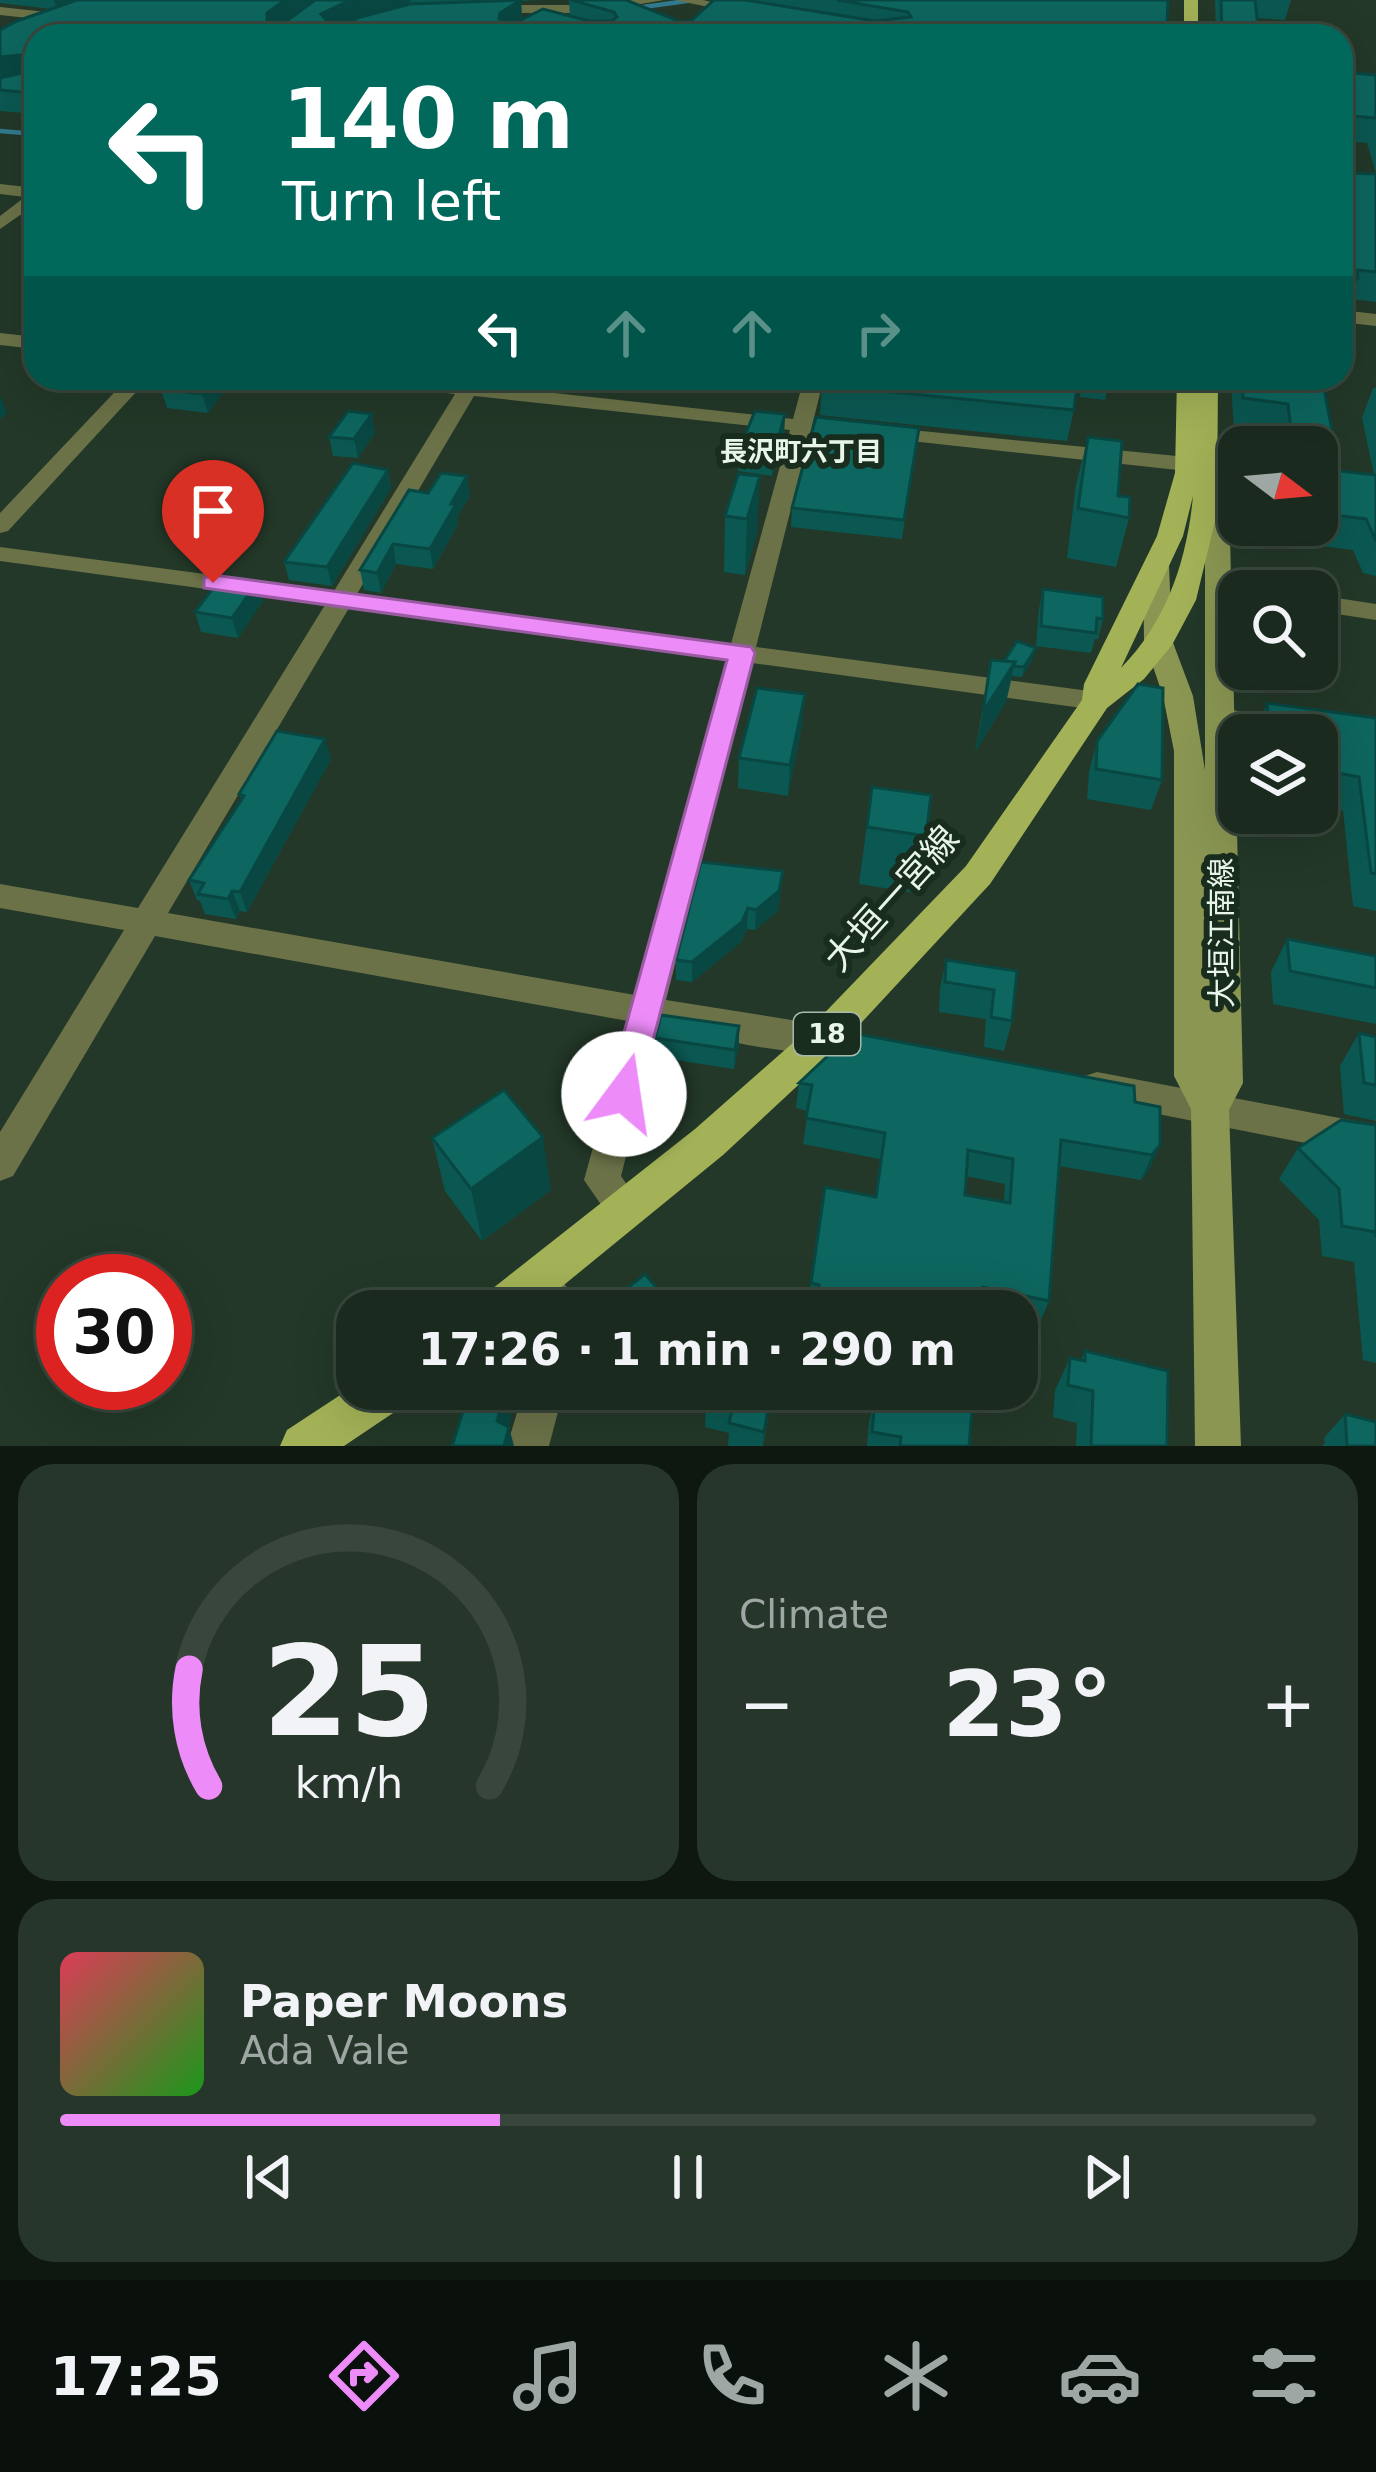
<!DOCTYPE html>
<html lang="en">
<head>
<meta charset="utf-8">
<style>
	:root { --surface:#1a2a1e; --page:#27362b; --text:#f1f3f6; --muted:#9fa7a4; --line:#38463c; --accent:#ed8cf9 }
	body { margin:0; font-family:"DejaVu Sans","Noto Sans JP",sans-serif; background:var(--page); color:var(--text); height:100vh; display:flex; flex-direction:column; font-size:45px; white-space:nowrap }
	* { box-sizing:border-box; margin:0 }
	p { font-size:39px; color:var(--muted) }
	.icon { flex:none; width:66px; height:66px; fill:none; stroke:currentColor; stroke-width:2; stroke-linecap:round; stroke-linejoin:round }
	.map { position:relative; height:1446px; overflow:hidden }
	.details { display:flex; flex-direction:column; gap:18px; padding:18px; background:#0e1710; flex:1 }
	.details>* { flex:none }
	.hud { position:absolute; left:24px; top:24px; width:1329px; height:366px; border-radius:36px; box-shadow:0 12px 48px #0002,0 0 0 3px var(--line); background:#00695c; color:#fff; overflow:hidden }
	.needle { width:78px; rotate:106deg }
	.buttons { position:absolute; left:1218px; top:426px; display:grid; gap:24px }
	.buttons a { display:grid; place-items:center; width:120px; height:120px; border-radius:24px; background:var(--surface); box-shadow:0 12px 48px #0002,0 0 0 3px var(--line); font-size:60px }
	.speed { position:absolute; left:36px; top:1254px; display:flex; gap:24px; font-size:60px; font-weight:700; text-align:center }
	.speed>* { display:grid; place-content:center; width:156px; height:156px; border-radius:50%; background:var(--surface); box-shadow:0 12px 48px #0002,0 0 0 3px var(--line); line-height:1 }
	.speed .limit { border:18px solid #d22; background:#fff; color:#111 }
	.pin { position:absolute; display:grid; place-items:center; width:102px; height:102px; color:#fff; margin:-123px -51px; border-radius:50% 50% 50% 0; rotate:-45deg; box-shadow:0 0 12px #0007 }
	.pin .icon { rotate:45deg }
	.me { position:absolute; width:132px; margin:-66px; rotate:14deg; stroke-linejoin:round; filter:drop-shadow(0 0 9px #0008) }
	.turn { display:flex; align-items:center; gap:42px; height:252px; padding:0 60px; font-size:54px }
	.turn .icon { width:156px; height:156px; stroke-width:2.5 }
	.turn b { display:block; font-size:84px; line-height:102px }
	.lanes { display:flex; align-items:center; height:114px; padding:0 60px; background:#0003; justify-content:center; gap:60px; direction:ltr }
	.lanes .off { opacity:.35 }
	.big { font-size:90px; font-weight:700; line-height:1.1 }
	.details .widget { flex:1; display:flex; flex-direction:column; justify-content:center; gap:18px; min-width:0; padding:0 42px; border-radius:36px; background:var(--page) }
	.details .dial { align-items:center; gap:0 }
	.dial svg { height:312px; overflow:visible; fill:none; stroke:var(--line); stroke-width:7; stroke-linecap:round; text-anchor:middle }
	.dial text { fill:var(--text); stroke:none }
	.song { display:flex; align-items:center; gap:36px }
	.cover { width:144px; height:144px; border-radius:18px; background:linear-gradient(135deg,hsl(350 70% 55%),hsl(120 70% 35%)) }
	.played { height:12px; border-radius:6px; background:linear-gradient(90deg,var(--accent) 35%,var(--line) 35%) }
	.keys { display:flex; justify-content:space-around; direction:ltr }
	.heat { display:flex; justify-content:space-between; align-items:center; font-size:66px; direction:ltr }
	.details .tiles { flex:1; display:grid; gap:18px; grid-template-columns:1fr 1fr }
	.widget:last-child { grid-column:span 2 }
	.trip { position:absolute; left:336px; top:1290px; width:702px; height:120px; border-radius:36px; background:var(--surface); box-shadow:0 12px 48px #0002,0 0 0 3px var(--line); font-weight:700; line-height:120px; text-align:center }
	.tabs { display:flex; height:192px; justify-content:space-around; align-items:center; background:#0a110c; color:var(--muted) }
	.tabs .icon { width:84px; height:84px }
	.tabs .selected { color:var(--accent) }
	.tabs b { font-size:54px; color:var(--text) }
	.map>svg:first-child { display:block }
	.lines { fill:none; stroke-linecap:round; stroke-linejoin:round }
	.stream { stroke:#327a8f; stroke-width:4.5 }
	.minor { fill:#6b7248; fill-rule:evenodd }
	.secondary { fill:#8a9652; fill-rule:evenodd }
	.primary { fill:#a3b257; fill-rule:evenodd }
	.wall { fill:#0b5852; fill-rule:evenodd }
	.shaded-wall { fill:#094742 }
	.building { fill:#0d665f; stroke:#094742; stroke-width:3; fill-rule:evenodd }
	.route { fill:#ed8cf9; stroke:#9a5ba2; stroke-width:3 }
	.labels { text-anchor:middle; stroke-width:12; stroke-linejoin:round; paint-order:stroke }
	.far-neighbourhood-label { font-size:27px; font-weight:bold; fill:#e8f5eb; stroke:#192d1e }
	.shield { fill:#192d1e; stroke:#aab9ae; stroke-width:3 }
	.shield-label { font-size:27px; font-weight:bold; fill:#e8f5eb }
	.street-label { font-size:30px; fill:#e8f5eb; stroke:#192d1e }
	.near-street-label { font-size:36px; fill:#e8f5eb; stroke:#192d1e }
</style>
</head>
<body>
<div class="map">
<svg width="1376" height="1446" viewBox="0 0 1376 1446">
	<rect width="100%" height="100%" fill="#233828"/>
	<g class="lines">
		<g class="stream">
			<polyline points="636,8 694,0"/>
			<polyline points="0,131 36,134"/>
		</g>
		<g class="minor">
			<polygon points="629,0 664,0 588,13 486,13 480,9 486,5 588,5"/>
			<polygon points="675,0 703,0 752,11 746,15"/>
			<polygon points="0,7 56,13 62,17 56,21 0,15"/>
			<polygon points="389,17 394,24 350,36 328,36"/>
			<polygon points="0,184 36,188 36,204 0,229 0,216 25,197 0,194"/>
			<polygon points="1341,310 1376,314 1376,326 1341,322"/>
			<polygon points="0,333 36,337 36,349 0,345"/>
			<polygon points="128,378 149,378 8,531 0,533 0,513"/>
			<path d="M353 378 462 383 465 378H485L481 385 793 419 804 378H824L756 647 1097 692 1110 701 1097 710 752 663 666 1000 848 1029 853 1039 848 1049C809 1063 703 1035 659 1027L621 1176 644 1210 639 1222 626 1227 613 1222 584 1180 628 1021 155 936 13 1176 0 1181V1132L124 930 0 908V884L138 908 325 605 0 561V547L334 591 455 394 363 384ZM474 396 790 430 731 644 357 594ZM349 608 727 660 635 995 168 913Z"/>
			<polygon points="881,427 1187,457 1198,464 1187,471 874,437 870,433"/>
			<polygon points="1211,460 1239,464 1239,478 1203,472 1203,462"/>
			<polygon points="1317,595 1376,604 1376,620 1317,611"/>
			<polygon points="1220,708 1293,720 1307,729 1303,735 1272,735 1210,724 1207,717"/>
			<polygon points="1097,1072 1376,1125 1376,1157 1097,1102 1085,1098 1080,1087 1085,1076"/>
			<polygon points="540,1260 553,1266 582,1311 540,1311 521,1279 527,1266"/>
			<polygon points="524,1389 564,1389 549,1446 507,1446"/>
		</g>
		<polygon class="secondary" points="1211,460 1223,467 1229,493 1243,1083 1229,1110 1241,1446 1195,1446 1191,1109 1174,1076 1174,751 1163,696 1144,640 1143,565 1156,557 1169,565 1172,640 1193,696 1205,770 1205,493 1199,467"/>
		<g class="primary">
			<rect x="1184" y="0" width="14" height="36"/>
			<path d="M1177 378H1218L1217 513 1196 600 1172 645 1144 679 1107 708 990 884 837 1049 723 1155 532 1311H476L483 1296 695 1129 811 1027 966 866 1082 700 1084 684 1157 536 1175 473ZM1193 496C1187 560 1167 621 1121 668L1183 536Z"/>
			<polygon points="357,1384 357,1389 411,1389 405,1405 344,1446 280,1446 287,1430"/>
		</g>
	</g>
	<g class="wall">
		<polygon points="0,0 539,0 521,1 522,19 570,16 569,0 681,22 692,20 714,0 1168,0 1164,36 356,36 354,21 329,31 329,36 36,36 36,114 0,111 0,30 52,9 0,3"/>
		<polygon points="1215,0 1291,0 1285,20 1257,18 1259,36 1216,36"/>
		<polygon points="1341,72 1376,75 1376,173 1367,143 1341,141"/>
		<polygon points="1341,166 1349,173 1376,174 1376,302 1351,299 1348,306 1341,309"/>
		<polygon points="234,378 208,413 167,408 161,389"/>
		<polygon points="501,378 535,378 531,385 502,382"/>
		<polygon points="701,378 753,378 751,383"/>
		<polygon points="1081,378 1148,378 1146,386 1109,382 1105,400 1080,397"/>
		<polygon points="1234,378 1322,378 1327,461 1339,471 1374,475 1362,418 1373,388 1376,388 1376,576 1363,573 1353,550 1239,536 1237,494 1239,487 1239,525 1317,525 1317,447 1279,447 1277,434 1234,428 1231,385"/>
		<polygon points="822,385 840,386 1074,410 1067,441 820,415"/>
		<polygon points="785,414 784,433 772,476 738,471 738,452"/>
		<polygon points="919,428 902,539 791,527 792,508"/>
		<polygon points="375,433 358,458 333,456 329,437"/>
		<polygon points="1088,437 1129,518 1116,567 1067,558 1076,485"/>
		<polygon points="388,470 391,488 332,586 289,580 284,562"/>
		<polygon points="738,474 757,532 745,575 724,572 725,516"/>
		<polygon points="409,490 470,496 457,517 458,524 433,569 396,564 381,593 364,590 360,570"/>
		<polygon points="258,581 263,601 238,638 201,632 195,612"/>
		<polygon points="1043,589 1103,619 1098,639 1095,639 1091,653 1036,646 1039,609"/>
		<polygon points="1033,658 1022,677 1012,676 1006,702 975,752 991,660 1004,661"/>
		<polygon points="1267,703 1376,718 1376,911 1353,906 1343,810 1317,806 1317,735 1254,735"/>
		<polygon points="802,725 788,796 738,788 739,758"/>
		<polygon points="1097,741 1162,780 1151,810 1087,799 1089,772"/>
		<polygon points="331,759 247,912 240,911 236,919 205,914 200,901 197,900 189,880 242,801 239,794"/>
		<polygon points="872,787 926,836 916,893 859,884"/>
		<polygon points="783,871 778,911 755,930 747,929 741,942 692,982 676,980 676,960"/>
		<polygon points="1287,939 1376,956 1376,1024 1273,1004 1271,972"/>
		<polygon points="946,960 1017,971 1012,1021 1004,1051 984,1047 986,1019 939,1012 940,989"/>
		<polygon points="739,1026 739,1045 734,1069 656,1057 655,1038"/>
		<polygon points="1359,1033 1376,1037 1376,1121 1344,1114 1340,1066"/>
		<path d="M799 1083 1135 1102 1160 1145 1149 1170 1141 1180 1059 1166 1049 1301 1039 1324 1017 1319V1311H816V1308L807 1306 825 1187 875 1197 880 1159 803 1144 808 1111 796 1108ZM966 1176 1005 1184 1004 1202 965 1195Z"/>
		<polygon points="1376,1125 1376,1363 1363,1360 1354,1262 1322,1256 1319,1220 1279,1179 1298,1148"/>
		<polygon points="432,1138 551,1190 482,1241 445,1191"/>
		<polygon points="1085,1351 1167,1446 1076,1446 1077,1423 1053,1417 1055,1390 1070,1358 1081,1360"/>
		<polygon points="709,1389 774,1389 763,1446 728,1446 729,1433 705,1427 706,1403"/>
		<polygon points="911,1389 974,1389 969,1446 867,1446 869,1421 875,1399 910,1406"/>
		<polygon points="1345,1414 1376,1446 1322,1446 1325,1443 1324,1438"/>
	</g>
	<g class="shaded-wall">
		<polygon points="54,0 84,0 57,9"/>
		<polygon points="285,0 314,0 321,14 342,4 358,0 410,0 411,7 345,23 329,31 329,36 204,36 267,13"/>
		<polygon points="521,0 522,19 501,36 500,13"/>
		<polygon points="130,27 133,36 116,36"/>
		<polygon points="29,54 35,75 0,78 0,57"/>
		<polygon points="36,89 36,113 30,93"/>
		<polygon points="1358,278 1348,306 1341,309 1341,297 1346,282"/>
		<polygon points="215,378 234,378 208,413 202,394"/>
		<polygon points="0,395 7,413 0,419"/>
		<polygon points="372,414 375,433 358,458 354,439"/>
		<polygon points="785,414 784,433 772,476 773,457"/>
		<polygon points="1334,441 1323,471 1324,444"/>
		<polygon points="388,470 391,488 332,586 327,567"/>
		<polygon points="467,476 470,496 457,517 458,524 433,569 430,549 451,504"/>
		<polygon points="760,476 757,532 745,575 747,519"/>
		<polygon points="393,544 396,564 381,593 377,573"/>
		<polygon points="258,581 263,601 238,638 232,618"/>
		<polygon points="1036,648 1033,658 1022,677 1024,667"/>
		<polygon points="1015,662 1006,702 975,752 983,712"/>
		<polygon points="805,694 802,725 788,796 790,765"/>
		<polygon points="325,739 331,759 247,912 240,892"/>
		<polygon points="783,871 778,911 755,930 756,910"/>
		<polygon points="232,891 240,911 236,919 228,899"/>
		<polygon points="748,908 747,929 741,942 692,982 692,962"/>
		<polygon points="739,1026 739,1045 734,1069 735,1050"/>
		<polygon points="658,1082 658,1101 651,1131 634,1143 633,1124"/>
		<polygon points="543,1137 551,1190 482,1241 471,1189"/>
		<polygon points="1160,1145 1149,1170 1141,1180 1152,1155"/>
		<polygon points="772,1389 774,1389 762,1446 764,1432"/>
		<polygon points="505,1394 511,1418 503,1445 497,1421"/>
		<polygon points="509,1427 514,1446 504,1446"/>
	</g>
	<g class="building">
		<polygon points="77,0 285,0 267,13 267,20 288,20 315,0 358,0 342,4 321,14 327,21 321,28 204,36 137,36 130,27 116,36 36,36 36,89 30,93 0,90 0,78 31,71 34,59 29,54 0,57 0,30 17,21"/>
		<polygon points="521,0 500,13 499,19 519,21 543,9 589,21 612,21 617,17 614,12 571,0 626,0 681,22 692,20 714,0 745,0 875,21 911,17 908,12 837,0 1168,0 1167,25 1145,23 1144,36 369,36 353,19 410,4"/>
		<polygon points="1221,0 1255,0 1259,36 1222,36"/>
		<polygon points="1341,72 1376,75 1376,118 1341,115"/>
		<polygon points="1341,166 1345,166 1349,173 1376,174 1376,272 1357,270 1358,278 1346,282 1341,281 1341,236 1353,237 1347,195 1341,195"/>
		<polygon points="170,378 215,378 202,394 161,389"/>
		<polygon points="842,378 1078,378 1074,410 822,385 840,386"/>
		<polygon points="1242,378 1322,378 1334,441 1324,444 1325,461 1338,464 1339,471 1376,475 1376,541 1366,519 1317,513 1317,447 1293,447 1288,404 1243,398"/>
		<polygon points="348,411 372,414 354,439 329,437"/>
		<polygon points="755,411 785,414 773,457 738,452"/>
		<polygon points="816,417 919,428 904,520 792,508"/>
		<polygon points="1088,437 1122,441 1118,496 1130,497 1129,518 1078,508"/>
		<polygon points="353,463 388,470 327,567 284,562"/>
		<polygon points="441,473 467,476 451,504 456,504 430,549 393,544 377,573 360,570 409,490 428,493"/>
		<polygon points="738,474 760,476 747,519 725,516"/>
		<polygon points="222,576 258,581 232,618 195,612"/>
		<polygon points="1043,589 1103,597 1103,619 1097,618 1096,633 1041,626"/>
		<polygon points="1017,641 1036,648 1024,667 1014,666 1015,662 1004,661"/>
		<polygon points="991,660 1015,662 983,712"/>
		<polygon points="1138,684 1163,688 1162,780 1096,769 1097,741"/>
		<polygon points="757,688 805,694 790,765 739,758"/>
		<polygon points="1267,703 1376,718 1376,874 1371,873 1359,777 1317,769 1317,735 1270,735"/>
		<polygon points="277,731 325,739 240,892 232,891 228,899 198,894 204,883 189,880 244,796 239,794"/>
		<polygon points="872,787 931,795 926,836 867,827"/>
		<polygon points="701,862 783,871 779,891 756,910 748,908 742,922 692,962 676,960"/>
		<polygon points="1287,939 1376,956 1376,988 1290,971"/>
		<polygon points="946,960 1017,971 1012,1021 991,1017 994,990 945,982"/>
		<polygon points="661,1015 739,1026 735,1050 655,1038"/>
		<path d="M852 1033 1134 1086 1135 1102 1160 1107V1145L1152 1155 1061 1140 1049 1301 983 1287 981 1311H886L887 1299 848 1291 845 1311H816L819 1285 811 1283 825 1187 876 1197 885 1133 806 1118 812 1085 799 1083ZM968 1150 1013 1159 1010 1203 965 1195Z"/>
		<polygon points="1359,1033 1376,1037 1376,1085 1364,1083"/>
		<polygon points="645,1080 658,1082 651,1112 633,1124"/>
		<polygon points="504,1090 543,1137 471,1189 432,1138"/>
		<polygon points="1341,1120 1376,1125 1376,1237 1376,1232 1342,1226 1339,1189 1298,1148"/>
		<polygon points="645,1274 676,1311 611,1311 620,1304 615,1298"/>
		<polygon points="1085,1351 1168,1371 1167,1446 1091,1446 1093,1391 1068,1385 1070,1358 1085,1361"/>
		<polygon points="470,1389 486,1389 505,1394 497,1421 509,1427 504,1446 452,1446"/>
		<polygon points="709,1389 772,1389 764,1432 729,1423 732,1410 706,1403"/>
		<polygon points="916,1389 974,1389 969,1446 900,1446 901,1437 872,1432 875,1399 915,1407"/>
		<polygon points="1345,1414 1376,1422 1376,1446 1347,1446"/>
	</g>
	<polygon class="route" points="213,575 751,647 755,653 636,1105 624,1110 612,1105 607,1094 727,660 204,588 204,578"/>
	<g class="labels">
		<g class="far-neighbourhood-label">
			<text x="801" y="461">長沢町六丁目</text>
		</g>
		<rect class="shield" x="794" y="1013" width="66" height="42" rx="9"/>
		<g class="shield-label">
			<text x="827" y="1043">18</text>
		</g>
		<g class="street-label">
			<text transform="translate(1222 933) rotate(-90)" y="10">大垣江南線</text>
		</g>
		<g class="near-street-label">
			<text transform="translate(891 898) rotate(-48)" y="13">大垣一宮線</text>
		</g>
	</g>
</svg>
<div class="buttons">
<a><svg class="needle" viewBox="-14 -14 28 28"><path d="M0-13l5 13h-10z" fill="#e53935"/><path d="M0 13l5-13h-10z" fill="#9fa7a4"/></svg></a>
<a><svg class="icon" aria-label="search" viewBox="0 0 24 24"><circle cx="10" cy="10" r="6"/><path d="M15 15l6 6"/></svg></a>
<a><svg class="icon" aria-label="layers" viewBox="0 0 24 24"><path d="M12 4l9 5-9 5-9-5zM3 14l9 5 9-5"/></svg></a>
</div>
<div class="speed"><div class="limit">30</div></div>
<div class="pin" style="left:213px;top:583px;background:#d93025"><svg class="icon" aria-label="arrive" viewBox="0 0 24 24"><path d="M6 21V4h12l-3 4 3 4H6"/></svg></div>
<svg class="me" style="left:624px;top:1094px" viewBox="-20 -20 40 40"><circle r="19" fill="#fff"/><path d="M0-13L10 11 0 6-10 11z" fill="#ed8cf9"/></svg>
<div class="trip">17:26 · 1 min · 290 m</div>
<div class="hud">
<div class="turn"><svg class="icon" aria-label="left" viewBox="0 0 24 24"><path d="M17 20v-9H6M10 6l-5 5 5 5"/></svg><div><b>140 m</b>Turn left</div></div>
<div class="lanes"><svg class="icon" aria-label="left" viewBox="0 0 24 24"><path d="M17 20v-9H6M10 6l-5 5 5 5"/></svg><svg class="icon off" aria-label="ahead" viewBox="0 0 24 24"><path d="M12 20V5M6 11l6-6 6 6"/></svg><svg class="icon off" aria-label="ahead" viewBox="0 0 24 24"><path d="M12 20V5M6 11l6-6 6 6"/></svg><svg class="icon off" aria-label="right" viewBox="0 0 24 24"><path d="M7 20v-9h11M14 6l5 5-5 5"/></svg></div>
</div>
</div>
<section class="details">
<div class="tiles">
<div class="widget dial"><svg viewBox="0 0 100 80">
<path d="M14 69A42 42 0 1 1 86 69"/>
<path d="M14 69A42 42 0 0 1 9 39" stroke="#ed8cf9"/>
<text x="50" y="56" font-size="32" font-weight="700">25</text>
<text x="50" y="72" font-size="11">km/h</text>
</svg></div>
<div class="widget"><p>Climate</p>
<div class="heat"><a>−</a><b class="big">23°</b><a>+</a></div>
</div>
<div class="widget">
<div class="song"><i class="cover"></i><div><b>Paper Moons</b><p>Ada Vale</p></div></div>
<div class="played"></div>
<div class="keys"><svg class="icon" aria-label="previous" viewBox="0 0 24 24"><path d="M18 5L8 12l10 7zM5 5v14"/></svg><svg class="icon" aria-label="pause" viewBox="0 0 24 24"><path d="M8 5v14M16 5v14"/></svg><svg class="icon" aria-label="next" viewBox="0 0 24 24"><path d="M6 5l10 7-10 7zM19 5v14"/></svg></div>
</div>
</div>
</section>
<nav class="tabs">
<b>17:25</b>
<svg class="icon selected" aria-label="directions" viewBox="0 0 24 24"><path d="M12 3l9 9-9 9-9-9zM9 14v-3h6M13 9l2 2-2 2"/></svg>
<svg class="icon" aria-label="music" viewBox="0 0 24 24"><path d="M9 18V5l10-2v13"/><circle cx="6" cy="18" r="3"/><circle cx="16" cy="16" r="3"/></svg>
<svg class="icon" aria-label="phone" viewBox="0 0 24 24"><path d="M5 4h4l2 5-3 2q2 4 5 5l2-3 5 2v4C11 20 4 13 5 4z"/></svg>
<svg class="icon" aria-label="climate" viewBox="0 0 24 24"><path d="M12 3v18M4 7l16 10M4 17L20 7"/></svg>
<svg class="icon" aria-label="car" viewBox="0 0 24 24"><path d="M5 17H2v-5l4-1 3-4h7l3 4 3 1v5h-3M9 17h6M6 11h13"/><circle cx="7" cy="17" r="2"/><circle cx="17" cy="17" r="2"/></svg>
<svg class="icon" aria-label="filters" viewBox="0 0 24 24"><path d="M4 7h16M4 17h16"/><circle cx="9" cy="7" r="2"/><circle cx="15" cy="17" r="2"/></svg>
</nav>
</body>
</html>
